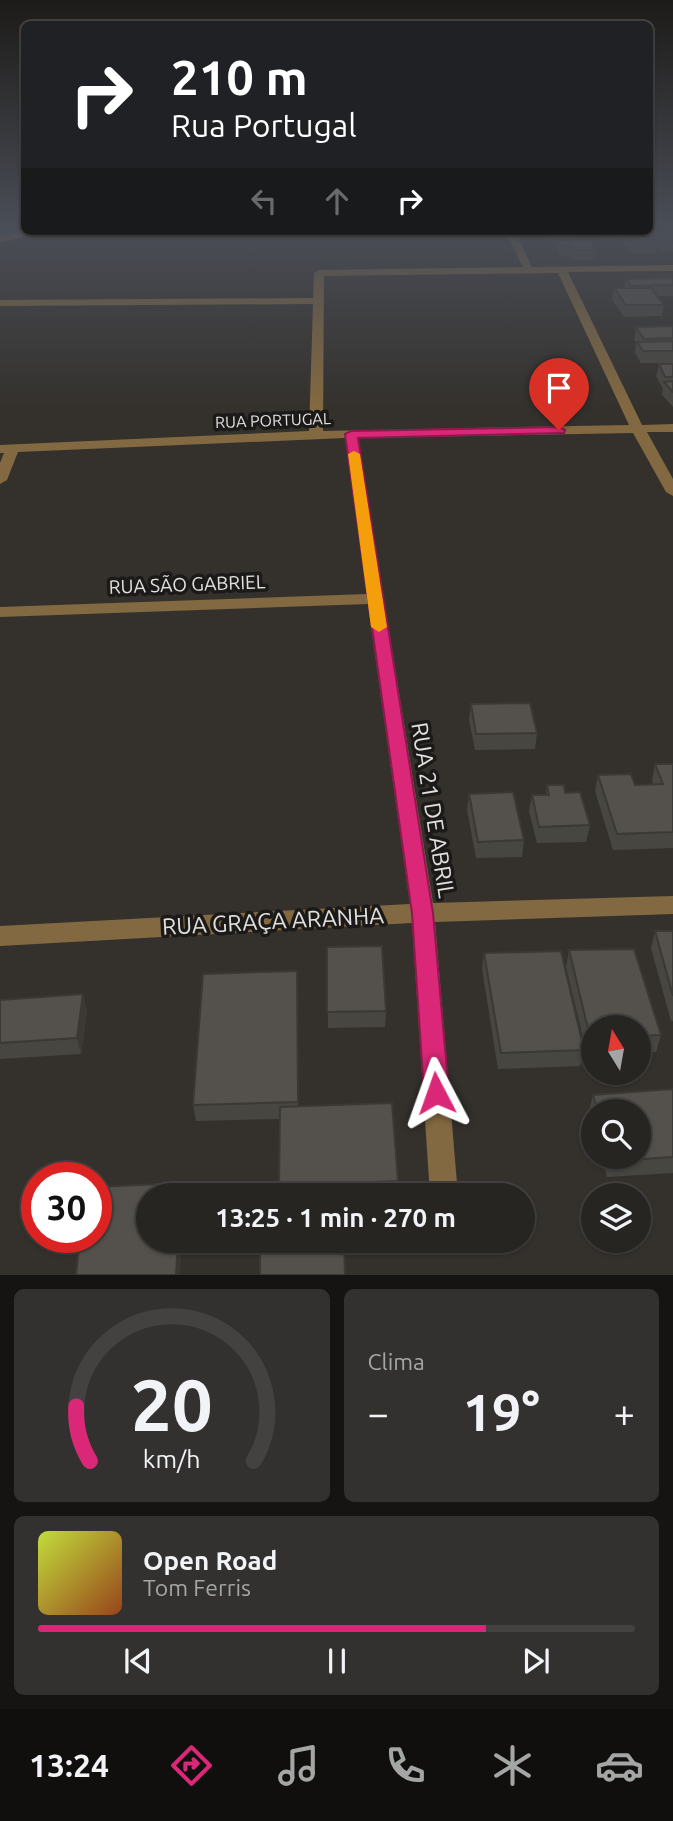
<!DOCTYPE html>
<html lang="pt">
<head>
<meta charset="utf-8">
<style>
	:root { --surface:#272522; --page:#33312f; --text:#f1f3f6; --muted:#a4a5a5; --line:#434240; --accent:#db2777 }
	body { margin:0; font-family:Ubuntu,sans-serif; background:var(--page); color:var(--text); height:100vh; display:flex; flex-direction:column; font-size:26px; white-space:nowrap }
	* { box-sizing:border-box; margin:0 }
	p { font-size:23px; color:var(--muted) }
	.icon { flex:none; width:38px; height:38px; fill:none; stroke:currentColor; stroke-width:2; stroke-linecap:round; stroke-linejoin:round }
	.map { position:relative; height:1275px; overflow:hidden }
	.panel { display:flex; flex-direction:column; gap:14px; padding:14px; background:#151413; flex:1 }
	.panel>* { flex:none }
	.guide { position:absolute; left:21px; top:21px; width:632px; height:214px; border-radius:10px; box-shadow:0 2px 5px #0004,0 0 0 2px var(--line); background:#202124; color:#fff; overflow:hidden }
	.needle { width:46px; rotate:349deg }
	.fabs { position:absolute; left:581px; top:1015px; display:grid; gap:14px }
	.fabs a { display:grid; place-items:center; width:70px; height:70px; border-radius:50%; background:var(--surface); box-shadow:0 2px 5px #0004,0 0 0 2px var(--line); font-size:35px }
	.speed { position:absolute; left:21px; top:1162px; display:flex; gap:14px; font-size:35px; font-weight:700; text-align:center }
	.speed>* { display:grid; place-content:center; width:91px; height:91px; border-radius:50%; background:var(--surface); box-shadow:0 2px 5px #0004,0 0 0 2px var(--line); line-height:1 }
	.speed .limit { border:10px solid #d22; background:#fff; color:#111 }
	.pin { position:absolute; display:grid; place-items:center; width:60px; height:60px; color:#fff; margin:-72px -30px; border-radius:50% 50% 50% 0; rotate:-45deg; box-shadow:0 0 7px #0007 }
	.pin .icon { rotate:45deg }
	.me { position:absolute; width:77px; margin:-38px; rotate:356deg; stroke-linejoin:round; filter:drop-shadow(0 0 5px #0008) }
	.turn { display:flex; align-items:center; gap:24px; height:147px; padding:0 35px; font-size:32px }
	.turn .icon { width:91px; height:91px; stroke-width:2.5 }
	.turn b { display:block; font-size:49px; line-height:60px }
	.lanes { display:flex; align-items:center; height:66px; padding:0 35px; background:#0003; justify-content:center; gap:35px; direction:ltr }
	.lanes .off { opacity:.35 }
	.big { font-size:52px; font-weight:700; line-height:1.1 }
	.panel .tile { flex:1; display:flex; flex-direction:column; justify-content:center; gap:10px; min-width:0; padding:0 24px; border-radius:10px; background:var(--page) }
	.panel .dial { align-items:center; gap:0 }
	.dial svg { height:182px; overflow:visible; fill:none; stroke:var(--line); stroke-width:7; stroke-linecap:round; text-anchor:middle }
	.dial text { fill:var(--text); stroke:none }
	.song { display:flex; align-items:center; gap:21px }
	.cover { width:84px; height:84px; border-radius:10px; background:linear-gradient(135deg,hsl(70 70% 55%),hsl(20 70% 35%)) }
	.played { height:7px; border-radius:4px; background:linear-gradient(90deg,var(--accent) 75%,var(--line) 75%) }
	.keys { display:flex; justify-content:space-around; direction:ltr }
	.heat { display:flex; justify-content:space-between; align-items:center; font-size:38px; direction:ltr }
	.panel .tiles { flex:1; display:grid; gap:14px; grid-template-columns:1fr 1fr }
	.tile:last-child { grid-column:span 2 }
	.trip { position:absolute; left:136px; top:1183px; width:399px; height:70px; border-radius:35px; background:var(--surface); box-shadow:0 2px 5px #0004,0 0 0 2px var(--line); font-weight:700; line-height:70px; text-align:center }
	.tab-bar { display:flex; height:112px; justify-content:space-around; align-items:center; background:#100f0e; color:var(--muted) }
	.tab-bar .icon { width:49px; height:49px }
	.tab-bar .selected { color:var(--accent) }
	.tab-bar b { font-size:32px; color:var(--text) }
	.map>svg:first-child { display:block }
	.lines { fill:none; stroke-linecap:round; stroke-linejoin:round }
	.street { fill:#836941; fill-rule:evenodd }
	.secondary { fill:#b18644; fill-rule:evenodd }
	.wall { fill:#484641 }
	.shaded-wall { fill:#3b3935 }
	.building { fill:#54514c; stroke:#3b3935; stroke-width:2 }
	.route { fill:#db2777; stroke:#8e194d; stroke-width:2 }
	.slow { fill:#f59e0b }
	.labels { text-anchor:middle; stroke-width:7; stroke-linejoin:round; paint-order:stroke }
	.far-street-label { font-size:16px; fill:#e2e0dd; stroke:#1b1a18 }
	.street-label { font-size:19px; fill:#e2e0dd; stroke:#1b1a18 }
	.near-street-label { font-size:23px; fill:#e2e0dd; stroke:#1b1a18 }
</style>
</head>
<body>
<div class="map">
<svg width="673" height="1275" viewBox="0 0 673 1275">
	<rect width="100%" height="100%" fill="#34312d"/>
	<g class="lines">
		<path class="street" d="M505 231H515L532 267 673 265V271L568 272 642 425 673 424V432H647L673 479V496L666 492 633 433 358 438 433 903 673 896V914L435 922 458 1195H430L412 923 0 946V926L410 904 368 604 0 617V607L367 594 345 438 18 452 7 480 0 484V463L4 453H0V445L309 431 313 304 0 306V300L313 298 314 273 319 270 523 267ZM558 273 629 425 323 431 324 276Z"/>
		<polygon class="secondary" points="32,231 54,231 0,242 0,236"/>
	</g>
	<g class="wall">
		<polygon points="652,228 673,228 673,252 662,252 657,246 656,254 631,254 624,243 625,233 651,234"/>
		<polygon points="541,231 578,231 577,239 596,250 595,260 573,260 571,256 560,256 556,249 557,242 545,242"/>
		<polygon points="596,231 623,231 622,242 600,242 595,234"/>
		<polygon points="626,279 673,280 673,296 657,296 664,305 662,316 624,317 612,300 614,288 624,288"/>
		<polygon points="673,326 673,363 641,363 635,353 636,343 634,339 636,327"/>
		<polygon points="659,364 673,364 673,407 662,395 663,389 656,376"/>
		<polygon points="471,704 537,733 535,749 475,750 469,720"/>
		<polygon points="655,764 673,764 673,848 613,850 595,791 598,775 635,785 653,785 652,780"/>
		<polygon points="547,785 565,793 590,825 586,842 537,843 529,811 532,795 546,795"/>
		<polygon points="469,794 524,840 522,857 476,858 467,810"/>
		<polygon points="655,931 673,931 673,1021 671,1021 651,948"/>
		<polygon points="327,947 386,1011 385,1027 328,1028"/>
		<polygon points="569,950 661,1035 656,1052 639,1052 639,1027 593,1027 593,1054 587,1054 566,967"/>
		<polygon points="484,953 584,1050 580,1066 498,1069 482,969"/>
		<polygon points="298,987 298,1107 398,1181 397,1195 279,1195 280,1119 196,1121 193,1105"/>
		<polygon points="0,1000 87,1011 81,1054 0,1059"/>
		<polygon points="673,1089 673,1173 607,1177 602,1157 639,1157 639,1111 593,1111 593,1126 589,1111 593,1095"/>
	</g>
	<g class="shaded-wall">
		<polygon points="83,994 87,1011 81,1054 77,1038"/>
		<polygon points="178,1241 182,1241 180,1275 176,1275"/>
	</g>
	<g class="building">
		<polygon points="653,228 673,228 673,242 664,242"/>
		<polygon points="601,231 623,231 624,232 602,232"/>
		<polygon points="625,233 650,233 658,243 632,243"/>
		<polygon points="557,239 590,239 596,250 575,250 572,246 561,246"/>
		<polygon points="671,278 673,280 673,285 631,286 626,279"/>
		<polygon points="614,288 651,288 664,305 626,305"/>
		<polygon points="673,326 673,338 644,339 636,327"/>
		<polygon points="673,341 673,351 643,351 637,342"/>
		<polygon points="659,364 673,364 673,377 665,377"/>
		<polygon points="673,381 673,392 664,382"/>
		<polygon points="530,703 537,733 476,734 471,704"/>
		<polygon points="655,764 673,764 673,832 617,834 598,775 631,774 635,785 663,784"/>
		<polygon points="547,785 564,785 565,793 580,792 590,825 539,827 532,795 549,795"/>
		<polygon points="513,792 524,840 478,842 469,794"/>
		<polygon points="655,931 673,931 673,996"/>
		<polygon points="382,946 386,1011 327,1012 327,947"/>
		<polygon points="634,949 661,1035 639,1036 639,1027 593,1027 593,1037 590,1037 569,950"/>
		<polygon points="561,951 584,1050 501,1053 484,953"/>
		<polygon points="297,971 298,1102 193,1105 203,974"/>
		<polygon points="83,994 77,1038 0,1043 0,1000"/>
		<polygon points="673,1089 673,1157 612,1161 610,1157 639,1157 639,1111 598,1111 593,1095"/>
		<polygon points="392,1103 398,1181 279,1186 280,1107"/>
		<polygon points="181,1183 181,1195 149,1195 149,1241 178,1241 176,1275 76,1275 80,1237 96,1237 96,1187"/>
		<polygon points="260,1241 344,1241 345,1275 260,1275"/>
	</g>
	<linearGradient id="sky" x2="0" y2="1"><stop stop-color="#1d1b19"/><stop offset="0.56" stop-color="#4a4e57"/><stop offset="1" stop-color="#4a4e57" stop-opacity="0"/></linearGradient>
	<rect width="673" height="407" fill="url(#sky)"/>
	<polygon class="route" points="559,427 565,430 564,433 358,438 433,913 449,1093 445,1101 436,1104 428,1101 424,1093 412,913 345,434 351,431"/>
	<polygon class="slow" points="354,451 360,454 387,627 379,632 371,627 348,454"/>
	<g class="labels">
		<g class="far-street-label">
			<text transform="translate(273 420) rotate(-2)" y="6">RUA PORTUGAL</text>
		</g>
		<g class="street-label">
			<text transform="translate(187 584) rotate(-2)" y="7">RUA SÃO GABRIEL</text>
		</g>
		<g class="near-street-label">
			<text transform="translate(433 810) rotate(81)" y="8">RUA 21 DE ABRIL</text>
			<text transform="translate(273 921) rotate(-3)" y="8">RUA GRAÇA ARANHA</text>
		</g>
	</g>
</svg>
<div class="fabs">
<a><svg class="needle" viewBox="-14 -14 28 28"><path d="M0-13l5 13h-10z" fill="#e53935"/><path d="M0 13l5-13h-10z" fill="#a4a5a5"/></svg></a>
<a><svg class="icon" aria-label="search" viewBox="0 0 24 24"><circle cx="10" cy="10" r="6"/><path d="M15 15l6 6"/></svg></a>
<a><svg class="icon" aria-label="layers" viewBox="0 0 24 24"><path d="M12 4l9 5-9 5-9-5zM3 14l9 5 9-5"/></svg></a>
</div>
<div class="speed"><div class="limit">30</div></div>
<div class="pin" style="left:559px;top:430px;background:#d93025"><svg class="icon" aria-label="arrive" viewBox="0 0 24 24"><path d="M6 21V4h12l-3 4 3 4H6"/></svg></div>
<svg class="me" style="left:436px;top:1093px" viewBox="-20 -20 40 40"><path d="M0-17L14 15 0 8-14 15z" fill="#db2777" stroke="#fff" stroke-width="4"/></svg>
<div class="trip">13:25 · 1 min · 270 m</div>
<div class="guide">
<div class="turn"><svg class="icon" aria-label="right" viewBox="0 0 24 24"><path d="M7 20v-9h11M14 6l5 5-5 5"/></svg><div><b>210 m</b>Rua Portugal</div></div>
<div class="lanes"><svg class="icon off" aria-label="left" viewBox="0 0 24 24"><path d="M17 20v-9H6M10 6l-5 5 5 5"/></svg><svg class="icon off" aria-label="ahead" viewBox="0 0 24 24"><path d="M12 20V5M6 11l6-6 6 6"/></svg><svg class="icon" aria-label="right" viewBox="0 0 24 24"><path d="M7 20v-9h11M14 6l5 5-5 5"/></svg></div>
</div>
</div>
<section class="panel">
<div class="tiles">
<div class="tile dial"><svg viewBox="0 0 100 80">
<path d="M14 69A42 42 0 1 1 86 69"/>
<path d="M14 69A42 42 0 0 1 8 45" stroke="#db2777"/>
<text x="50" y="56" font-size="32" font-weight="700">20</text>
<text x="50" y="72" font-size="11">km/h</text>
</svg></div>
<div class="tile"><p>Clima</p>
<div class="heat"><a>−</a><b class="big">19°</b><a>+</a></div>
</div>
<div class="tile">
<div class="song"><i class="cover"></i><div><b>Open Road</b><p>Tom Ferris</p></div></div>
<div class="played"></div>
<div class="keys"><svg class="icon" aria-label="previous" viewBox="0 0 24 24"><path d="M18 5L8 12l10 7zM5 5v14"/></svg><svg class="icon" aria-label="pause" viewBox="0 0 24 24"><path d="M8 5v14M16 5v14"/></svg><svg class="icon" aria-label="next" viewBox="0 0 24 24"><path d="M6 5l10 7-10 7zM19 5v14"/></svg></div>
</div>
</div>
</section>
<nav class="tab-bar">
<b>13:24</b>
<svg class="icon selected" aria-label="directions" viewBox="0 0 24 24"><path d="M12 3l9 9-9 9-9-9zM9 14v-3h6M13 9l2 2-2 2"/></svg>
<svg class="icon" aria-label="music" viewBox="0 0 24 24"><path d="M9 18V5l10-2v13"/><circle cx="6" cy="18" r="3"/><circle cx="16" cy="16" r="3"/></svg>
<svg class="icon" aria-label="phone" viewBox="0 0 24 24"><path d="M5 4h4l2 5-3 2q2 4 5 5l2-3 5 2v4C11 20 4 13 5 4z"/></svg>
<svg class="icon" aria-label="climate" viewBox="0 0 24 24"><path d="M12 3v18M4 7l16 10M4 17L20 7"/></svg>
<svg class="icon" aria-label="car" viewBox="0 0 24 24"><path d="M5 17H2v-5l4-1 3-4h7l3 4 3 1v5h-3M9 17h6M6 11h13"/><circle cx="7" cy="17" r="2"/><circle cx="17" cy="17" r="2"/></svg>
</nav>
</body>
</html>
